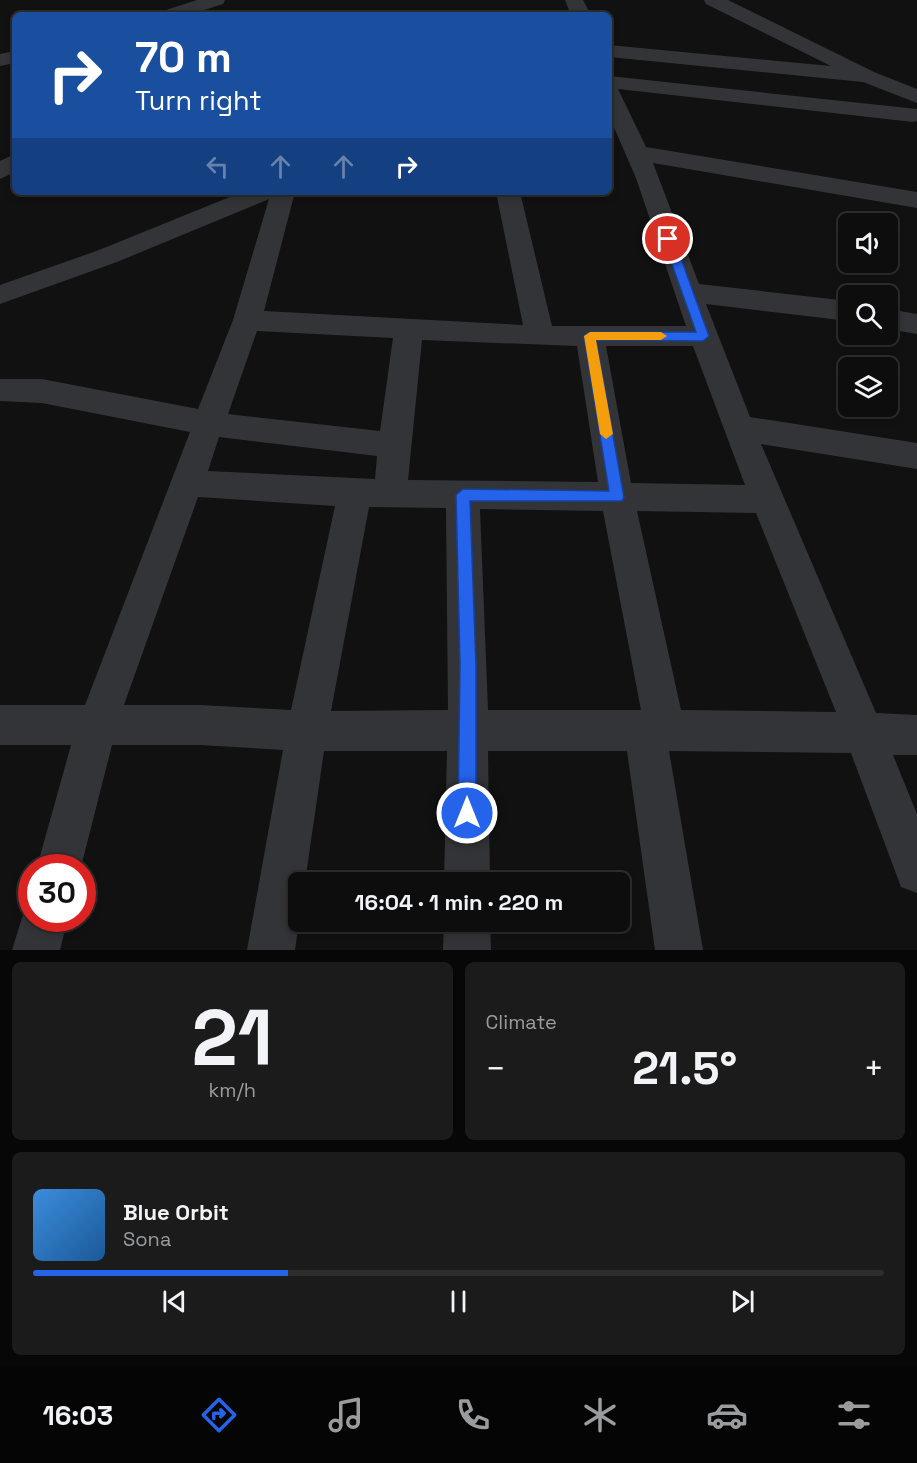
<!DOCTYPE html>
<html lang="en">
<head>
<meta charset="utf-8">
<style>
	:root { --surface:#0d0d0e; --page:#1b1b1c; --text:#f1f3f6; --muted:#9a9c9e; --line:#2d2d2e; --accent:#2563eb }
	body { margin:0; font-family:"Space Grotesk",sans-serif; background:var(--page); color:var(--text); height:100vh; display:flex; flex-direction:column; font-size:22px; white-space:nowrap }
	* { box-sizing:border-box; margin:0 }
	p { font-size:20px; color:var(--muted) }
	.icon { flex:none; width:33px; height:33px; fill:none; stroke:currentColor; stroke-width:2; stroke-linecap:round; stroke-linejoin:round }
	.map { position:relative; height:950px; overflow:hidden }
	.sheet { display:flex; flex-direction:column; gap:12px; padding:12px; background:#070708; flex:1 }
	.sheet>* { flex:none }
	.banner { position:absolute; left:12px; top:12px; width:600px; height:183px; border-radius:9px; box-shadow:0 3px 9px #0003,0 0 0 2px var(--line); background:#1a4fa0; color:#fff; overflow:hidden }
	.fabs { position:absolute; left:838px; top:213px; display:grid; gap:12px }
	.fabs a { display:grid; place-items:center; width:60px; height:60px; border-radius:9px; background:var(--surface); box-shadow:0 3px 9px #0003,0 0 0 2px var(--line); font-size:30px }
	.speed { position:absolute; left:18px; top:854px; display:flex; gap:12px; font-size:30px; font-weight:700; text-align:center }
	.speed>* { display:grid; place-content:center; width:78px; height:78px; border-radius:50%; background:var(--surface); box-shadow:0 3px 9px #0003,0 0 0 2px var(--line); line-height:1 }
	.speed .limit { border:9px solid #d22; background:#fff; color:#111 }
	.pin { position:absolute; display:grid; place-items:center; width:51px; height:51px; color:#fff; margin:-26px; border:3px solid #fff; border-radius:50%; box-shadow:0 2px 6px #0007 }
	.me { position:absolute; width:66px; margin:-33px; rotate:0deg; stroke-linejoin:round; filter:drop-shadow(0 0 4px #0008) }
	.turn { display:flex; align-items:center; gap:21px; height:126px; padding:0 24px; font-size:27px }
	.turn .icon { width:78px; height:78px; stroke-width:2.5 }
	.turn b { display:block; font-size:42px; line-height:51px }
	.lanes { display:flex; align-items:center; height:57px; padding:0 24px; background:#0003; justify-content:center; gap:30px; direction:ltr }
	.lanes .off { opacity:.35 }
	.big { font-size:45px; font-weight:700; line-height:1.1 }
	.sheet .widget { flex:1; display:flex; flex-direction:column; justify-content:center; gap:9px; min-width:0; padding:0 21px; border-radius:9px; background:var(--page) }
	.sheet .dial { align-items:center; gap:0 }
	.dial b { font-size:78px; line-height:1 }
	.song { display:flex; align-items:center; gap:18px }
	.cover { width:72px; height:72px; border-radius:9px; background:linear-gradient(135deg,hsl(210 70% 55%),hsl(210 70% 35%)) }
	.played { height:6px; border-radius:3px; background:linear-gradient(90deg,var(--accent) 30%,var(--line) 30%) }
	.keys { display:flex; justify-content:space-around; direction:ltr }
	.heat { display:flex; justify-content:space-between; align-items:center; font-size:33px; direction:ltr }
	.sheet .tiles { flex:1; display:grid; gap:12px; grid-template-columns:1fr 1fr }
	.widget:last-child { grid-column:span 2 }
	.trip { position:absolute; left:288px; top:872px; width:342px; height:60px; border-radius:9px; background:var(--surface); box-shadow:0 3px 9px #0003,0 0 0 2px var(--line); font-weight:700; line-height:60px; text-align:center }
	.tab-bar { display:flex; height:96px; justify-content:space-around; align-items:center; background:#050506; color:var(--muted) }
	.tab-bar .icon { width:42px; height:42px }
	.tab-bar .current { color:var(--accent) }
	.tab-bar b { font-size:27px; color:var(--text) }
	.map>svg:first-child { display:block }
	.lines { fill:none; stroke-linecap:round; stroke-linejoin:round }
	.street { fill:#333437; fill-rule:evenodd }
	.route { fill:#2563eb; stroke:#184099; stroke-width:1.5 }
	.slow { fill:#f59e0b }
</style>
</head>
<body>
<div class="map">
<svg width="917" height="950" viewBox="0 0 917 950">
	<rect width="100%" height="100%" fill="#111112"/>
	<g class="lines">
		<g class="street">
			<polygon points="197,0 225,0 223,4 189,15 160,15 163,11"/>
			<polygon points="565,0 583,0 591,15 571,15"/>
			<polygon points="704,0 728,0 874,72 917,89 917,103 863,82 609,57 609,45 831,66 706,4"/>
			<polygon points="15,51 15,63 0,66 0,54"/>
			<path d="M609 76 917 109V121L913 122 618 89 646 147 917 192V208L653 163 699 284 849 301V321L706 304 750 417 917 443V469L761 444 876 713 917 715V755H893L917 814V893L901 887 851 753 669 751 703 950H655L627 751H488L490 882H444L447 751H324L305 882H298L299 921 295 950H247L283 750 200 745H112L81 867H37L71 745H0V705H85L190 432 42 403 0 401V379H42L198 409 233 320 269 199 117 262 0 304V285L99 250 242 192H295L264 311 523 325 496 192H520L552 326H686L636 178 609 116ZM257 331 393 338 380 431 228 414ZM422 340 577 346 598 482 408 480ZM606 346H693L745 485 631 483ZM219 437 377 456 375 479 208 471ZM198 497 335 506 291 710 200 705H124ZM369 507 446 508 448 710 331 711ZM480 509 603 511 641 710H488ZM637 511 756 513 836 712 681 710Z"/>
			<polygon points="15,154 15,172 0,179 0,161"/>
			<polygon points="888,309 917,314 917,334 888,329"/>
			<polygon points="32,900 32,918 68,918 60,950 12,950 22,918"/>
			<polygon points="444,921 490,921 491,950 443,950"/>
		</g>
	</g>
	<polygon class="route" points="668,235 674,239 709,336 703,341 596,340 624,497 622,501 470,501 476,665 476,813 473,819 467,822 461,819 458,813 460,665 456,495 463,489 609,491 584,336 590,332 696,332 663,239"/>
	<polygon class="slow" points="590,332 661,332 667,336 661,340 596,340 613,434 606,439 600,434 584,336"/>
</svg>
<div class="fabs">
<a><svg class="icon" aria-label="sound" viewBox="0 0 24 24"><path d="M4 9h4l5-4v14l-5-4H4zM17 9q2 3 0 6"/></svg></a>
<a><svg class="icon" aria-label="search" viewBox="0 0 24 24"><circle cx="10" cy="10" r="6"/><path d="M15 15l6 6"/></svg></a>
<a><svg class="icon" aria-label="layers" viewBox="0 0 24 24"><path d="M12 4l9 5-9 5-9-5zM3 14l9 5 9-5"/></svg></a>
</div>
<div class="speed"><div class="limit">30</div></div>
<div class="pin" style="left:668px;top:239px;background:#d93025"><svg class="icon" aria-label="arrive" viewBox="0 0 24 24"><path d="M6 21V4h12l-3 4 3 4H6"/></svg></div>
<svg class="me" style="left:467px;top:813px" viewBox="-20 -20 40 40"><circle r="17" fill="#2563eb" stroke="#fff" stroke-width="3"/><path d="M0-11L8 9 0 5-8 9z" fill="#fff"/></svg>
<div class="trip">16:04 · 1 min · 220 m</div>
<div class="banner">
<div class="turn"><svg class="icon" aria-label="right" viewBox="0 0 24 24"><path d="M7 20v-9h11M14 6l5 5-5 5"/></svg><div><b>70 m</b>Turn right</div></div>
<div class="lanes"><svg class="icon off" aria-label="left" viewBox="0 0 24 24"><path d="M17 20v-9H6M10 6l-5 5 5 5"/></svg><svg class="icon off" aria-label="ahead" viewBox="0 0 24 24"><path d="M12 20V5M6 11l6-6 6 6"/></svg><svg class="icon off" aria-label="ahead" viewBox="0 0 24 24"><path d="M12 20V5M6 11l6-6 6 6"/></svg><svg class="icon" aria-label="right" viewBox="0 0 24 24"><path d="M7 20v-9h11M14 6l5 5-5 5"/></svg></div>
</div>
</div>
<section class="sheet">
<div class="tiles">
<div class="widget dial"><b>21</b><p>km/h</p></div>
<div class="widget"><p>Climate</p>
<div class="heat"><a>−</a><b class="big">21.5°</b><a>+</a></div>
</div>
<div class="widget">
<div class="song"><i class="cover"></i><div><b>Blue Orbit</b><p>Sona</p></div></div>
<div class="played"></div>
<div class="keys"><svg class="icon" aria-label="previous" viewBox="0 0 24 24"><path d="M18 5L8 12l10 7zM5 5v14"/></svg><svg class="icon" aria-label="pause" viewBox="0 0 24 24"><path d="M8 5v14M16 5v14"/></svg><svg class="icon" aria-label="next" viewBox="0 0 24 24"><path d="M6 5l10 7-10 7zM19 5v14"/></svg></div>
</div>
</div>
</section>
<nav class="tab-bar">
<b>16:03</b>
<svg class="icon current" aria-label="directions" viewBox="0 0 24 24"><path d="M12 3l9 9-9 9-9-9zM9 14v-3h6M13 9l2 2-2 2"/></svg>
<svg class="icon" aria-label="music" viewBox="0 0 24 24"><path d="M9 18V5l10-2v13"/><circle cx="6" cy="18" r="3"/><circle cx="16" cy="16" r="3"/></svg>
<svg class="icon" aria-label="phone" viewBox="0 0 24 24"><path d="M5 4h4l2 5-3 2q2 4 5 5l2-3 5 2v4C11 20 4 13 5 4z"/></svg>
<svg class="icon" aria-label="climate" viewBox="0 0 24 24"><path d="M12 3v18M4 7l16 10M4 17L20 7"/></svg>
<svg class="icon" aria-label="car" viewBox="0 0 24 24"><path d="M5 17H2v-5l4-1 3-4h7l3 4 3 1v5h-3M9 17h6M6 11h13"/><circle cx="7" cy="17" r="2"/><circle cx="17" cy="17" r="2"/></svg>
<svg class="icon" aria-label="filters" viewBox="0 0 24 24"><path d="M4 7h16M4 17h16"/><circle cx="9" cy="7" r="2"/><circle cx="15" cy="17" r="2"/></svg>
</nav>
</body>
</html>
